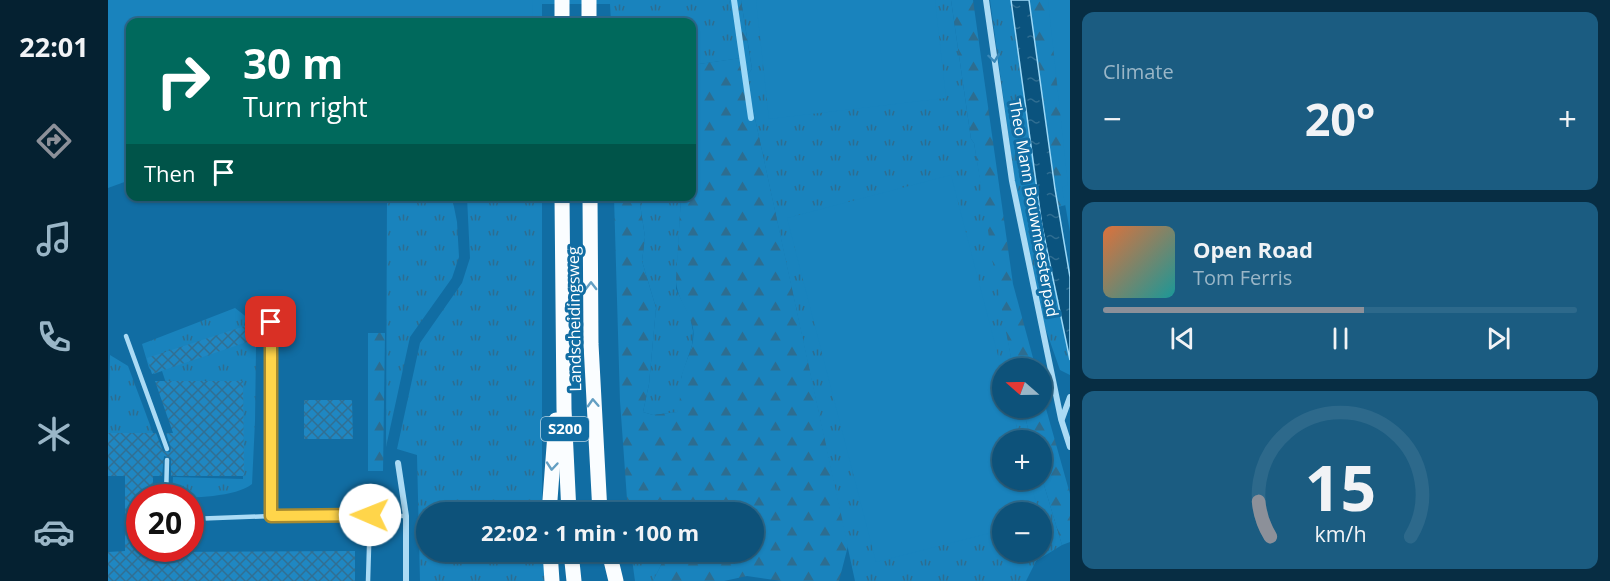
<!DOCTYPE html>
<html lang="en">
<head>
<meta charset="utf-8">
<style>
	:root { --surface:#0d527a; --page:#1b5c81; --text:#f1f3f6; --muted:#9ab6c7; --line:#2d698b; --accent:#8c9099 }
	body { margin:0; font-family:"Open Sans",sans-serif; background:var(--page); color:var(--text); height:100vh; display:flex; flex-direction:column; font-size:22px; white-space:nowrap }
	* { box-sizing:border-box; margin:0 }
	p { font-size:20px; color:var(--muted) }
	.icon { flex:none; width:33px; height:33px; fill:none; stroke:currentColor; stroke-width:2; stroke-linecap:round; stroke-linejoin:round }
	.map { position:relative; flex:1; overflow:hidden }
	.side { display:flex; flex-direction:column; gap:12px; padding:12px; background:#072d43; width:540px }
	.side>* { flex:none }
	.top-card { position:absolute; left:18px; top:18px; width:570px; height:183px; border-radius:12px; box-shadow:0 2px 4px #0004,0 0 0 2px var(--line); background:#00695c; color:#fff; overflow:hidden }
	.needle { width:39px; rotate:290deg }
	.controls { position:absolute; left:884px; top:358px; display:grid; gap:12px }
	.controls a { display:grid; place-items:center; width:60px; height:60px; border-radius:50%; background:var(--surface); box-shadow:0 2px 4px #0004,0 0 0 2px var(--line); font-size:30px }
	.speed { position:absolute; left:18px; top:484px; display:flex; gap:12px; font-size:30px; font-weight:700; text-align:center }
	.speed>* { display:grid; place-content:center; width:78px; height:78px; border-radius:50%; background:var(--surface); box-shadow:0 2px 4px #0004,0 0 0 2px var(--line); line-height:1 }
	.speed .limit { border:9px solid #d22; background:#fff; color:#111 }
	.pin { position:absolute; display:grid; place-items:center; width:51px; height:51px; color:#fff; margin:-26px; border-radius:12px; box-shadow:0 3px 9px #0006 }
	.me { position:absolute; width:66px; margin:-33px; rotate:271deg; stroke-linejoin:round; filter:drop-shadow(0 0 4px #0008) }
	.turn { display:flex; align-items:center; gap:21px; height:126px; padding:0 18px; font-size:27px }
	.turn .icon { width:78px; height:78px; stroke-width:2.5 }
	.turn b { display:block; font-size:42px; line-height:51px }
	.then { display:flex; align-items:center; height:57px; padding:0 18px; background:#0003; gap:12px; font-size:22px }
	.big { font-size:45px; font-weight:700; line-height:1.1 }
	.side .tile { flex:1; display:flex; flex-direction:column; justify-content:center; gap:9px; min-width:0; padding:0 21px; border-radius:12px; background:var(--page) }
	.side .dial { align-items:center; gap:0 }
	.dial svg { height:156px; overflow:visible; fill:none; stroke:var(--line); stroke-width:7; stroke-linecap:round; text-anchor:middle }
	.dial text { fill:var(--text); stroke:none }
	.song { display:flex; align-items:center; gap:18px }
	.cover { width:72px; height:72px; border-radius:9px; background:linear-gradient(135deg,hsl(20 70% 55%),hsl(180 70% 35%)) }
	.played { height:6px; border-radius:3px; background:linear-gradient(90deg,var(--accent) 55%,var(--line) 55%) }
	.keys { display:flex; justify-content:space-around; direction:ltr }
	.heat { display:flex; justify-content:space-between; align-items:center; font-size:33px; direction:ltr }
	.trip { position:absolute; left:308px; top:502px; width:348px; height:60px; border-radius:30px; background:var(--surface); box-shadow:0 2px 4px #0004,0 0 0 2px var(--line); font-weight:700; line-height:60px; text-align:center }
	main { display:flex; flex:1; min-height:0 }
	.tabs { display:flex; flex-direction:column; width:108px; justify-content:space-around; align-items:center; background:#052131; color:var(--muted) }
	.tabs .icon { width:42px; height:42px }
	.tabs .active { color:var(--accent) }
	.tabs b { font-size:27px; color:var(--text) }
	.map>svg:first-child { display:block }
	.grass { fill:url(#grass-tufts); fill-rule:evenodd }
	.forest { fill:url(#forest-firs) }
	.park { fill:#1983bd }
	.water { fill:url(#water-ripples); stroke:#9dd9f8; stroke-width:1.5 }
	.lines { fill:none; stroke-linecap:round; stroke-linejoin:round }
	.stream { stroke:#9dd9f8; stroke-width:6 }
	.building { fill:url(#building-cross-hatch) }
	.lane { stroke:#abdbf5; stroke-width:4.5 }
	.street { stroke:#abdbf5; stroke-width:6 }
	.primary { stroke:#fafdff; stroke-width:15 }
	.oneway { stroke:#3888b8 }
	.oneway2 { stroke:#639fc3 }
	.route-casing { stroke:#a68a30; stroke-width:15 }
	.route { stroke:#ffd54a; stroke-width:10 }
	.labels { text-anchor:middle; stroke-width:6; stroke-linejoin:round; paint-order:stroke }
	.shield { fill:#116da3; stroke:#b8d3e3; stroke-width:1.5 }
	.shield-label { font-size:15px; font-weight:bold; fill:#fff }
	.street-label { font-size:16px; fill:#fff; stroke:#116da3 }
</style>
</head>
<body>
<main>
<nav class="tabs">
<b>22:01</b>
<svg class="icon active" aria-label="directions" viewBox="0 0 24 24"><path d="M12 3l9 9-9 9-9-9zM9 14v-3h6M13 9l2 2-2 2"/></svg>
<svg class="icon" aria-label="music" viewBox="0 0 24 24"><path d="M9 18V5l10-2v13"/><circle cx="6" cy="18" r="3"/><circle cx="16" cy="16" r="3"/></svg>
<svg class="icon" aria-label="phone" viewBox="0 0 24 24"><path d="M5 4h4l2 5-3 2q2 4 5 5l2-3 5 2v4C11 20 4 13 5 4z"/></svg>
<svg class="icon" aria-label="climate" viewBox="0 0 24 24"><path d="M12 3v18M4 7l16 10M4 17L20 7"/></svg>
<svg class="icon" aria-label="car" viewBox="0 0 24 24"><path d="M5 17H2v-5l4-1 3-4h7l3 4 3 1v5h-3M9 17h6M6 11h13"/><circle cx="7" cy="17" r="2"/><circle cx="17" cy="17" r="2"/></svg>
</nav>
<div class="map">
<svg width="962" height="581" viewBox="0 0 962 581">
	<defs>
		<pattern id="grass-tufts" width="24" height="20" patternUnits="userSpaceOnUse" patternTransform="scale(1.5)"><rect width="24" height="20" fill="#1983bd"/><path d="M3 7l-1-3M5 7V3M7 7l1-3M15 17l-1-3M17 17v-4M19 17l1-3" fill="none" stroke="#2d6d90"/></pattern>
		<pattern id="forest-firs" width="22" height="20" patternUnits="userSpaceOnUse" patternTransform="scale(1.5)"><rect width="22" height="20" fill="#1983bd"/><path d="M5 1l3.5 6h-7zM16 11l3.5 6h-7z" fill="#2d6d90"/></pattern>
		<pattern id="water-ripples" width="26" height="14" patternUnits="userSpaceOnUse" patternTransform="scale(1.5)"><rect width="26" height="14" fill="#0a537e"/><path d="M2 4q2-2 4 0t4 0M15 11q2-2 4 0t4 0" fill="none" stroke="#2f6d91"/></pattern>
		<pattern id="building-cross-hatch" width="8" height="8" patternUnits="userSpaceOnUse" patternTransform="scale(1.5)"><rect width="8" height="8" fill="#1f87c2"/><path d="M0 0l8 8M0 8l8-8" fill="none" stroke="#316f93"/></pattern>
	</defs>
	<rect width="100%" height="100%" fill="#116da3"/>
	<g class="grass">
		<polygon points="373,0 621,0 634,58 584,65 584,22 503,22 502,4 434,4 434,22 347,22"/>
		<path d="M633 0H843L863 139 866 143 905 369H894V408H915L923 441H894V480H933V475L954 545 928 561 918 581H747L638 77 644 69ZM894 513H933V552H894Z"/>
		<polygon points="882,0 903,0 934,226 962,360 962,375 952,370 931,310 910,205"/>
		<polygon points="279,197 344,197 349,222 351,257 344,278 302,337 278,447"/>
		<polygon points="359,197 434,197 434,513 318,513 318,552 435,552 437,581 312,581 309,455 289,449 312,343 354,283 362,258"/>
		<polygon points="534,197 573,197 568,289 582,317 585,331 584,345 573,378 573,400 570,412 545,415 535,412 541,384 548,308 534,261 537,237 532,204"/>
		<path d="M127 308 145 322 148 347 147 421 144 484C129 497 82 498 64 498L65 477 135 479V382L58 383 54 371 46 374 41 368 34 344Z"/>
		<polygon points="2,355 20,366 45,433 0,433"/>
		<polygon points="523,552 556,552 556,559 545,581 527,581"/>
	</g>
	<g class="forest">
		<path d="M621 0H633L644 69 638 77 740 546 731 581H674L639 576 616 581H545L556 559V552H645V513H520L512 401 506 197H534L532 204 537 237 534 261 548 308 541 384 535 412 545 415 569 412C573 400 572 391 573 379 576 362 588 347 585 328 581 311 568 297 568 279L573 197 584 196V65L633 58Z"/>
		<polygon points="843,0 865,0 905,284 928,369 905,369 885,262 866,143 863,139"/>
		<polygon points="921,0 962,0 962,204 950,207"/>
		<polygon points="260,333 277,333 275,471 260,471"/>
		<polygon points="933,391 962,494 962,542 954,545 933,475 933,441 923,441 915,408 933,408"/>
	</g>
	<g class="park">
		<polygon points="0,0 424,0 425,22 22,22 22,180 0,188"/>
		<polygon points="648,0 827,0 838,98 661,119"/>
		<polygon points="940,0 962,0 962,232 954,187 960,185"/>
		<polygon points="843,175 894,371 894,408 904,408 912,441 894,441 894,480 922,480 931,513 894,513 894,530 768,562 679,218"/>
	</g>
	<polygon class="water" points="903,0 921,0 947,189 962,277 962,360 934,226"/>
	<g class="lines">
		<polyline class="stream" points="626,0 643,118"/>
	</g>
	<g class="building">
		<polygon points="140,325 145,340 44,374 39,358"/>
		<polygon points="47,381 135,381 136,476 63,476 63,458 56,456 54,476 45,476 45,498 32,498 32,549 45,549 45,552 247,551 247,581 0,581 0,552 17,551 17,476 0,476 0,433 48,433 55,451 62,452 63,448 58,433 65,433"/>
		<polygon points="196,400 244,400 245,439 196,439"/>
	</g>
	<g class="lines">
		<g class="lane">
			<polyline points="163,322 163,516 298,516"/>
			<polyline points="18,336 59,449"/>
			<polyline points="58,498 59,460"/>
			<polyline points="82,519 163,516"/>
			<polyline points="260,581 262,515"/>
		</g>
		<g class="street">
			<polyline points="878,0 904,181 953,419 962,447"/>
			<polyline points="954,419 962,397"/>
			<polyline points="290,463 298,516 298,581"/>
		</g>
		<g class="primary">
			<polyline points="481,0 481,22"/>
			<polyline points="454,22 454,0"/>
			<polyline points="454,196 456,409 461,513"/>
			<polyline points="482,196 483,344 492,513"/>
			<polyline points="441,513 448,420"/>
			<polyline points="442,552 444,581"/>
			<polyline points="463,552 466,581"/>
			<polyline points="501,552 508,581"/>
		</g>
	</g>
	<defs><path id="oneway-chevron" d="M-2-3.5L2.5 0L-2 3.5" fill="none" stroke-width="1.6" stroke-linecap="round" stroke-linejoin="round" transform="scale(1.5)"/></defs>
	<use class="oneway" href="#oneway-chevron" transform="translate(886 58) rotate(82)"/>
	<g class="oneway2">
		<use href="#oneway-chevron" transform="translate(483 286) rotate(-90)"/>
		<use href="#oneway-chevron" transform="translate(485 403) rotate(-93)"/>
		<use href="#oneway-chevron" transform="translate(444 466) rotate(95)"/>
	</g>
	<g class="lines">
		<g class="route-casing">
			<polyline id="route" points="163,322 163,516 262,515"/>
		</g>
		<use href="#route" class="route"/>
	</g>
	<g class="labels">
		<rect class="shield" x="433" y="417" width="48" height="24" rx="4.5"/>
		<g class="shield-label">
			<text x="457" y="434">S200</text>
		</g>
		<g class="street-label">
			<text transform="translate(926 208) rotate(80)" y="6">Theo Mann Bouwmeesterpad</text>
			<text transform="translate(466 319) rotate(-91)" y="6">Landscheidingsweg</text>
		</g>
	</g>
</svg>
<div class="controls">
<a><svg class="needle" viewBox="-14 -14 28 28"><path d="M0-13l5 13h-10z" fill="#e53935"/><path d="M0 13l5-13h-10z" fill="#9ab6c7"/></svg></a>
<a>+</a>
<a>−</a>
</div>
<div class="speed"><div class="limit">20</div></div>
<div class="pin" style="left:163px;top:322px;background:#d93025"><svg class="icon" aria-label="arrive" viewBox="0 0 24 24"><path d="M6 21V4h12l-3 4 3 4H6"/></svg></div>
<svg class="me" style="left:262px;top:515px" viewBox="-20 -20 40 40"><circle r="19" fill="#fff"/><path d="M0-13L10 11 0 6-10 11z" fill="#ffd54a"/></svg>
<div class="trip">22:02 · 1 min · 100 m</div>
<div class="top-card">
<div class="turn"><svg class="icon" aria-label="right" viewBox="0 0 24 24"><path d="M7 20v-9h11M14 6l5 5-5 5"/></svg><div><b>30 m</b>Turn right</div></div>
<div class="then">Then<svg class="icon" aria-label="arrive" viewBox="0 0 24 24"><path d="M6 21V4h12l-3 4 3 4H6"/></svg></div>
</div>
</div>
<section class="side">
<div class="tile"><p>Climate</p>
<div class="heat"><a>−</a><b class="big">20°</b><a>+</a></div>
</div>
<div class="tile">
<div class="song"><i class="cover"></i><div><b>Open Road</b><p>Tom Ferris</p></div></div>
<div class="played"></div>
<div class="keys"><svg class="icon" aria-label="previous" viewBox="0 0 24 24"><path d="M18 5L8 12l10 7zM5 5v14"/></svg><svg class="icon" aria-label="pause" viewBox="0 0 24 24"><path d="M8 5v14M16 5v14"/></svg><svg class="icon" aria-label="next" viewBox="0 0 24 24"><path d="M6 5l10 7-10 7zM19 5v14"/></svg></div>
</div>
<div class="tile dial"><svg viewBox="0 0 100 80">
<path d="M14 69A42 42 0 1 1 86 69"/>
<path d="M14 69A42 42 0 0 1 8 51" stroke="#8c9099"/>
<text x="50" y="56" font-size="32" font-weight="700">15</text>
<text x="50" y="72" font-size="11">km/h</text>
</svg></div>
</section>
</main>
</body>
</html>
